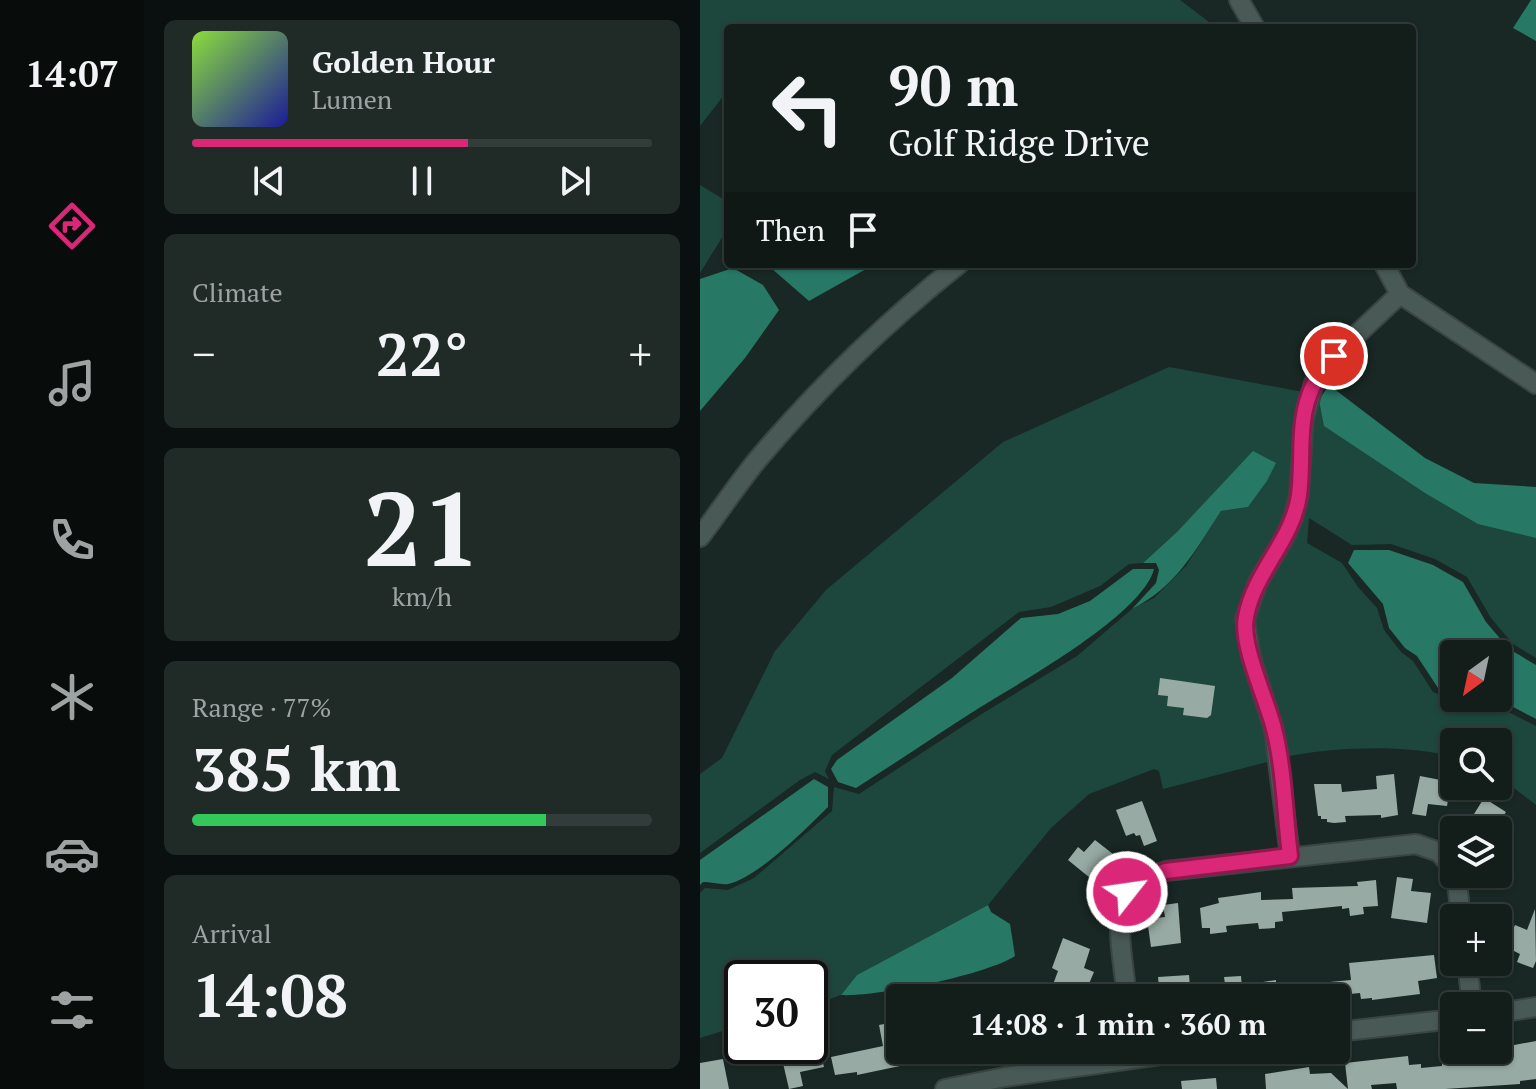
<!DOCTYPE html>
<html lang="en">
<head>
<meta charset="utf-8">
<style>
	:root { --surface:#131e1b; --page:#202b28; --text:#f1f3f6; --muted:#9da2a3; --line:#323c3a; --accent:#db2777 }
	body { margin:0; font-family:"PT Serif",serif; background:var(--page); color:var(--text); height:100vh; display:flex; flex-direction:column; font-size:30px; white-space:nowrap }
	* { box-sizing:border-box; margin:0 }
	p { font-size:26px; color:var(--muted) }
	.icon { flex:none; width:44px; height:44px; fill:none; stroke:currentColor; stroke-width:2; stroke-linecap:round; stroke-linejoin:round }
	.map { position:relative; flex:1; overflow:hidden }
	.side { display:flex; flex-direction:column; gap:20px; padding:20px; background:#0a100f; width:556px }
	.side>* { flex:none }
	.top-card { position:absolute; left:24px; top:24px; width:692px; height:244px; border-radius:8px; box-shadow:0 2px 6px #0004,0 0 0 2px var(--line); background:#131e1b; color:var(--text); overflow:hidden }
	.needle { width:52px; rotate:213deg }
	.fabs { position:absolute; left:740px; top:640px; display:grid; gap:16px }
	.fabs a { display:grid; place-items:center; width:72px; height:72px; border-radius:8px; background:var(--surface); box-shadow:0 2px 6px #0004,0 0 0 2px var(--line); font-size:40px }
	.speed { position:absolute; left:24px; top:960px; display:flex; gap:16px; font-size:40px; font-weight:700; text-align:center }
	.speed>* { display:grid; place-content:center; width:104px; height:104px; border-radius:50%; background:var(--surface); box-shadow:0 2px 6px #0004,0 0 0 2px var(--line); line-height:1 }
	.speed .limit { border:4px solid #111; border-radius:12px; background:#fff; color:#111 }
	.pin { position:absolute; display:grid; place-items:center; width:68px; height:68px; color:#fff; margin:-34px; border:4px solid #fff; border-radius:50%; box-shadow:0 2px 8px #0007 }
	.me { position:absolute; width:88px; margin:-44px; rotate:60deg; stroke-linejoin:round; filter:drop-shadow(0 0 6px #0008) }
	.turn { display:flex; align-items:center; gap:28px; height:168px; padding:0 32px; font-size:36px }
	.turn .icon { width:104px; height:104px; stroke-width:2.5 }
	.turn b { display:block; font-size:56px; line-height:68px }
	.then { display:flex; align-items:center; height:76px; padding:0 32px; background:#0003; gap:16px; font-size:30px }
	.big { font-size:60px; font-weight:600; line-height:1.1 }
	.side .card { flex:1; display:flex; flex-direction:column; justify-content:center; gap:12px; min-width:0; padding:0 28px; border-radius:12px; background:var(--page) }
	.side .dial { align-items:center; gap:0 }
	.dial b { font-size:104px; line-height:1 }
	.song { display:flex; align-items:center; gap:24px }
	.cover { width:96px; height:96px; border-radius:12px; background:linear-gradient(135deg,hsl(90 70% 55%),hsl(240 70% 35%)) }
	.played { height:8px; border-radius:4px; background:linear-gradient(90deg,var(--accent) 60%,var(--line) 60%) }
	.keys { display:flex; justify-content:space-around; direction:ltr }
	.heat { display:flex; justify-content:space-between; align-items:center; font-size:44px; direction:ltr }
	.charge { height:12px; border-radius:6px; background:linear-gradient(90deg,#34c759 77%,var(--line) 0) }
	.trip { position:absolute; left:186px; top:984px; width:464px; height:80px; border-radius:8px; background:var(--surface); box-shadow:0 2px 6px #0004,0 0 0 2px var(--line); font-weight:600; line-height:80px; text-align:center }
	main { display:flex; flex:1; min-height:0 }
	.tabs { display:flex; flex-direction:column; width:144px; justify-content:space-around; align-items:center; background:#080c0b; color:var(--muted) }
	.tabs .icon { width:56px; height:56px }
	.tabs .current { color:var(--accent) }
	.tabs b { font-size:36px; color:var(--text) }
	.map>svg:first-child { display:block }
	.green { fill:#1d473d }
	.water { fill:#287866 }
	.building { fill:#98aaa4 }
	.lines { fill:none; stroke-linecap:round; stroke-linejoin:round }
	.minor-casing { stroke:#394542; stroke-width:22 }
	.minor { stroke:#495955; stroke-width:18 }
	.route-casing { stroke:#8e194d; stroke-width:20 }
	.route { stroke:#db2777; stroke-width:14 }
</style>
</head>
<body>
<main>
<nav class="tabs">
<b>14:07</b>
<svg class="icon current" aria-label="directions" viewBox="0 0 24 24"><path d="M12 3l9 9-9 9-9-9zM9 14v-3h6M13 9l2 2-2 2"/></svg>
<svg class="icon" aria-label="music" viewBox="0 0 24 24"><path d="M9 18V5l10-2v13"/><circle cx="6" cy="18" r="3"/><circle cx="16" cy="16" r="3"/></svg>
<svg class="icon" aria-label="phone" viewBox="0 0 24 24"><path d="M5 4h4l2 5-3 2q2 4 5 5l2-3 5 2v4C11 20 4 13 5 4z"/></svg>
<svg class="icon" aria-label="climate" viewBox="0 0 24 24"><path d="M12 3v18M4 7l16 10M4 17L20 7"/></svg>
<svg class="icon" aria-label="car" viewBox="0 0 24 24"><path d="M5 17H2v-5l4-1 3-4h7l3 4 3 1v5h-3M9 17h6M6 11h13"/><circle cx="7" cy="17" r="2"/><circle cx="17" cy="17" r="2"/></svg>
<svg class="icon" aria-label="filters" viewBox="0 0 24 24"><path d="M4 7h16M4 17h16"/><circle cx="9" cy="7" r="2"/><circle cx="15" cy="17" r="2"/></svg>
</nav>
<section class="side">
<div class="card">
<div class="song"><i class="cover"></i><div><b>Golden Hour</b><p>Lumen</p></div></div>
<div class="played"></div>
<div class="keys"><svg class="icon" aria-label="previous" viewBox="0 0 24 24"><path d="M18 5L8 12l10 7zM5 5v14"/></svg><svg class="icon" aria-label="pause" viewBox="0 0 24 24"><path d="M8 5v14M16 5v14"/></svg><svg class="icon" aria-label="next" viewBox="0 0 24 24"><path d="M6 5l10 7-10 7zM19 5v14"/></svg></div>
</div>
<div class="card"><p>Climate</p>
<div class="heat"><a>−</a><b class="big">22°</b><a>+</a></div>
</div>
<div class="card dial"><b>21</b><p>km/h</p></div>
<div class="card"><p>Range · 77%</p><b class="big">385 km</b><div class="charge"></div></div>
<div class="card"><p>Arrival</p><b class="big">14:08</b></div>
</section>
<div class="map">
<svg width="836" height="1089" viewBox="0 0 836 1089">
	<rect width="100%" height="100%" fill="#192824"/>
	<g class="green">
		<polygon points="0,0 480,0 517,28 28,28 28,90 0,126"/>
		<polygon points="0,185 28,202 28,228 0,273"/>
		<polygon points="469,367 603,392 588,514 538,617 568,732 571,761 463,789 459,771 454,769 389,794 351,828 288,905 157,975 141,995 110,1006 110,978 42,978 42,1025 0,1038 0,893 5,888 28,890 54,878 132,811 134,787 159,794 280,715 377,656 432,609 454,598 486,566 521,511 548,507 567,481 576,463 478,531 443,563 429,564 400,586 351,607 319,612 132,755 125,771 129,779 115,772 100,780 0,853 0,774 22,758 75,651 126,590 303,442"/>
		<path d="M617 395 622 396 619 400 836 538V658L813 644 791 618 767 577 735 559 691 544 652 545 609 518 607 543 642 563 658 587 677 608 684 630 701 652 713 661 733 692 749 698 785 700 836 726V805L798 776V742H754V757C705 744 634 747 585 757L558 655 552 619 607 445Z"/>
	</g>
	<g class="water">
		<polygon points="831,0 836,0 836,41 813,28"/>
		<polygon points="70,264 175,264 109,301 71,268"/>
		<polygon points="33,268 63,285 79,310 45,358 0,411 0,279"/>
		<polygon points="629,385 725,458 774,483 836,487 836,538 778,524 725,493 624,426 619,400"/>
		<path d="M553 451 576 463 567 481 548 507 521 511C495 551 476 587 432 609L456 583 459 570 456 563H443L478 531Z"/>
		<polygon points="654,550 689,550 733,565 763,582 786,622 809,649 836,665 836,719 796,698 798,654 754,654 754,692 738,688 717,656 705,648 689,628 683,604 648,563"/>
		<path d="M433 569H454C442 615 321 682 279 708 238 734 197 762 156 788L138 782 131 769 137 760 252 678 321 618 358 614 390 601Z"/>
		<path d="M114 779 128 787V807C107 828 57 878 28 884 21 885 11 882 3 882L0 885V860Z"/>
		<path d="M288 905 291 912 310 924 315 956C286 975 177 997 141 995L157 975Z"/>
	</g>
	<g class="building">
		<polygon points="460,678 515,686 511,715 507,718 483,715 484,708 467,706 468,696 458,695"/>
		<polygon points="694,774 698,815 681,818 681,815 645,816 646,822 634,823 627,822 627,819 621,819 621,816 618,816 614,784 641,784 642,792 677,789 676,776"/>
		<polygon points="720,776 751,782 747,806 728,804 726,816 712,814"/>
		<polygon points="784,798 806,812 794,830 764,830"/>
		<polygon points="442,801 457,841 444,846 440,835 436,836 434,833 426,836 416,810"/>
		<polygon points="395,840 413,854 414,858 395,882 368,860 378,847 384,852"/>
		<polygon points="697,877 713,879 711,891 731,893 727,923 691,918"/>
		<polygon points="676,880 678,906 663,907 664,914 650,916 649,908 642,909 642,906 582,912 583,921 575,922 575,928 559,929 558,923 535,925 526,926 527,932 510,934 510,928 502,928 500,908 519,903 518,898 561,892 561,900 593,899 592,888 658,886 657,882"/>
		<polygon points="478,903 481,943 451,947 447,919 465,917 463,905"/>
		<polygon points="835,909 836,961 833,968 817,962 820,954 806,947 815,925 827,930"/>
		<polygon points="363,938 390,949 384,968 394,972 383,998 348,998 358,971 352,968"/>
		<polygon points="734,955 737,978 718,981 720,994 672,1000 672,998 661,999 660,993 640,995 640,998 460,998 458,977 489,975 490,987 525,984 524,977 541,976 542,988 563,986 563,982 576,980 576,987 651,980 649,963"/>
		<polygon points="200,1021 200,1066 157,1075 157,1072 135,1075 131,1057 183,1046 179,1025"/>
		<polygon points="114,1025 124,1067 100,1072 103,1086 89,1089 79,1046 110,1046 110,1026"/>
		<polygon points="836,1041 836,1079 820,1081 820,1084 745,1089 697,1089 696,1083 671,1085 672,1089 566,1089 565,1074 609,1067 610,1074 631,1073 648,1089 645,1063 708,1056 709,1065 721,1064 721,1068 742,1066 742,1060 762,1055 761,1050 774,1050 775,1055 810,1050 809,1046"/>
		<polygon points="23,1059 29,1089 0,1089 0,1063"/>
		<polygon points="516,1078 517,1089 482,1089 481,1081"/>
	</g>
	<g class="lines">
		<g class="minor-casing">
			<g id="minor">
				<polyline points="539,0 555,28"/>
				<polyline points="684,264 700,294 836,384"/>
				<path d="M0 537C20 511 38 483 59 458 120 386 186 322 259 264"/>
				<polyline points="590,856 574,730 551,657 545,619 558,582 585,537 594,516 599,495 604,419 614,383 634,356 700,294"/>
				<polyline points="756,874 761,918"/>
				<polyline points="767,962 772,1006"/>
				<path d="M427 998C425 972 412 913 427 892 436 879 452 876 466 871L716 844 739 852 754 870"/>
				<polyline points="798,1013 836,1007"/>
				<polyline points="636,1032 754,1019"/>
				<polyline points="245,1089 305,1077 496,1050"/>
			</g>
		</g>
		<use href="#minor" class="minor"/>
	</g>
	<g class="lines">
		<g class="route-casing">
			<path id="route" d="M427 892 442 879 466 871 590 856C585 815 584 768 574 729 567 700 540 644 546 617 554 572 593 540 599 495 604 459 596 421 613 386 618 376 627 366 634 356"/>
		</g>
		<use href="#route" class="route"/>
	</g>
</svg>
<div class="fabs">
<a><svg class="needle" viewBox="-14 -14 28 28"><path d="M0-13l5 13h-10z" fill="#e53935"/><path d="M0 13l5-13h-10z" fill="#9da2a3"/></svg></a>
<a><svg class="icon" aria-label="search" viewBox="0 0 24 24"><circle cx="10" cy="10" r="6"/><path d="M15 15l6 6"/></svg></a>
<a><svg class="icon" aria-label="layers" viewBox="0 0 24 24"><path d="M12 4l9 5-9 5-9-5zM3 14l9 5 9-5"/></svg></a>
<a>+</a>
<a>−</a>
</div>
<div class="speed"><div class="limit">30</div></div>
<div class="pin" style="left:634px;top:356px;background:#d93025"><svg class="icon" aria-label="arrive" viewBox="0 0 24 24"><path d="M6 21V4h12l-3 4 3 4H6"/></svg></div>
<svg class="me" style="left:427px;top:892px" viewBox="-20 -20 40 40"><circle r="17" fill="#db2777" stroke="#fff" stroke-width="3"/><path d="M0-11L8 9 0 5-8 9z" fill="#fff"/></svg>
<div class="trip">14:08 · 1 min · 360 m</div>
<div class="top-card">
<div class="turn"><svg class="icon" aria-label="left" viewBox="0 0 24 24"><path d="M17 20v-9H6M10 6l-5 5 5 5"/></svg><div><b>90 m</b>Golf Ridge Drive</div></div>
<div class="then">Then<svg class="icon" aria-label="arrive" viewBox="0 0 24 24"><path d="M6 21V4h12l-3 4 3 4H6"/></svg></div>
</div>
</div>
</main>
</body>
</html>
